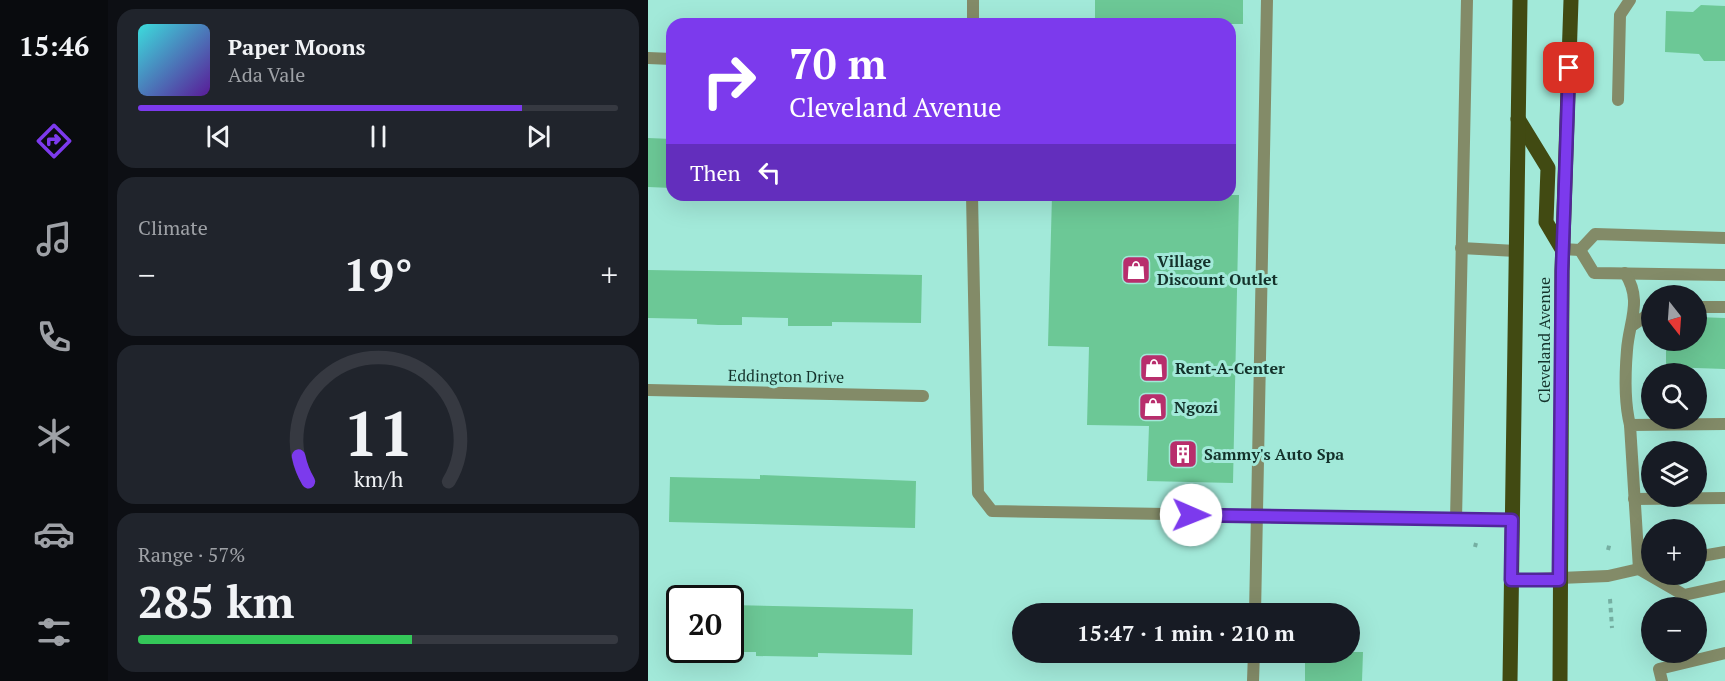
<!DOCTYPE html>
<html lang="en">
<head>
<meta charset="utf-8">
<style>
	:root { --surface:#171b24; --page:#20242c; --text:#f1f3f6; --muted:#9ea1a6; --line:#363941; --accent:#7c3aed }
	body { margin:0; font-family:"PT Serif",serif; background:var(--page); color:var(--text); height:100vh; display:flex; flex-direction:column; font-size:22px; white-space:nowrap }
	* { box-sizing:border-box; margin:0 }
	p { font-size:20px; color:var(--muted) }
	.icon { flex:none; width:33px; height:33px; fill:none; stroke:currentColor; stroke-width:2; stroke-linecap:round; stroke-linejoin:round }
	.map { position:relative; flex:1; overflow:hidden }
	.drawer { display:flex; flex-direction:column; gap:9px; padding:9px; background:#0d0f14; width:540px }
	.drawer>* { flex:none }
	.guide { position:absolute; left:18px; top:18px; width:570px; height:183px; border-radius:18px; box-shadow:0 6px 24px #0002; background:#7c3aed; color:#fff; overflow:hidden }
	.needle { width:39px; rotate:163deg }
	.buttons { position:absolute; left:993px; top:285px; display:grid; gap:12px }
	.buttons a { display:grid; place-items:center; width:66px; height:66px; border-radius:50%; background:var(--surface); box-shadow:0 6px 24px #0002; font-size:30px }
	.speed { position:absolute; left:18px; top:585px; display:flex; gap:12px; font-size:30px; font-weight:700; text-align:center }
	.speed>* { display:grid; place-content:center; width:78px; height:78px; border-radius:50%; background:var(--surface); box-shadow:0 6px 24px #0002; line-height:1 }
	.speed .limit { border:3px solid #111; border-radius:9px; background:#fff; color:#111 }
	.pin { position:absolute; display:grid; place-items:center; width:51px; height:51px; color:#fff; margin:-26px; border-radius:12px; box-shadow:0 3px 9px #0006 }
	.me { position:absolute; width:66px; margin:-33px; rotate:91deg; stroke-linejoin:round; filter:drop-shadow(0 0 4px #0008) }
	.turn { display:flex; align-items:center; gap:21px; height:126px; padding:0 24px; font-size:27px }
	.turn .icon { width:78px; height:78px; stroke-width:2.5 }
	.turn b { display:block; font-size:42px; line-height:51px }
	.then { display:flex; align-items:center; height:57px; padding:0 24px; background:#0003; gap:12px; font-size:22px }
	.big { font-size:45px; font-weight:700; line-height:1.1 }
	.drawer .tile { flex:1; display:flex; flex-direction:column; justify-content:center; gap:9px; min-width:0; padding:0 21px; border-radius:18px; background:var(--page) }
	.drawer .dial { align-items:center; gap:0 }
	.dial svg { height:156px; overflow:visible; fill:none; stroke:var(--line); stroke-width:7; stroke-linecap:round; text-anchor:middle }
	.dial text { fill:var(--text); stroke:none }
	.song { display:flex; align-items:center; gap:18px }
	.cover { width:72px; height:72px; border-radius:9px; background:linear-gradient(135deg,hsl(180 70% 55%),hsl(270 70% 35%)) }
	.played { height:6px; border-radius:3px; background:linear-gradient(90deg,var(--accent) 80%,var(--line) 80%) }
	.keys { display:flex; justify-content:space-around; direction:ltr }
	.heat { display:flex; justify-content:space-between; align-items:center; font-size:33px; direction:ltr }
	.charge { height:9px; border-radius:4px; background:linear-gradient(90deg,#34c759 57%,var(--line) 0) }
	.trip { position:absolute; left:364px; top:603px; width:348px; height:60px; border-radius:30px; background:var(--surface); box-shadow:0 6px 24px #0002; font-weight:700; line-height:60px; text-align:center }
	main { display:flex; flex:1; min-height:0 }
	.tab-bar { display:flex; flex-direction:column; width:108px; justify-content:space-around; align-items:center; background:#090b0e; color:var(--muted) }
	.tab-bar .icon { width:42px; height:42px }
	.tab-bar .current { color:var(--accent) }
	.tab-bar b { font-size:27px; color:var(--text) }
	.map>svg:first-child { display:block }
	.building { fill:#6cc896 }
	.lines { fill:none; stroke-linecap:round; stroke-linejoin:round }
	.path { stroke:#75afa2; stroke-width:4; stroke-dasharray:4.5 4.5; stroke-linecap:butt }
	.service { stroke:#838b68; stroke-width:12 }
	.primary { stroke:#414a12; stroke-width:15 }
	.route-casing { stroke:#51269a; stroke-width:15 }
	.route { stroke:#7c3aed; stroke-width:10 }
	.labels { text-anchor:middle; stroke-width:6; stroke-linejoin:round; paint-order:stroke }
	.poi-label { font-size:16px; font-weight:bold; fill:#14322b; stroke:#a2e9d9; text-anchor:start }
	.street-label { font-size:16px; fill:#14322b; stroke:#a2e9d9 }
</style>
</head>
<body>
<main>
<nav class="tab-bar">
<b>15:46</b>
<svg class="icon current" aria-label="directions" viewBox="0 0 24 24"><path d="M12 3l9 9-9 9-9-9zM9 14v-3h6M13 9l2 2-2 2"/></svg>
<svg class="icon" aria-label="music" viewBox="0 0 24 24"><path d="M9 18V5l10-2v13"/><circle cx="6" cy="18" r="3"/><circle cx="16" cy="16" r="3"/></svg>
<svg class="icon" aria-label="phone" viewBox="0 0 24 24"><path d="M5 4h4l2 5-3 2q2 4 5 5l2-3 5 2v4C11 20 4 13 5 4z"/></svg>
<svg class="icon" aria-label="climate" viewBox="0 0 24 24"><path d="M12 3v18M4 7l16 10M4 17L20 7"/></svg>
<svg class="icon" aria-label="car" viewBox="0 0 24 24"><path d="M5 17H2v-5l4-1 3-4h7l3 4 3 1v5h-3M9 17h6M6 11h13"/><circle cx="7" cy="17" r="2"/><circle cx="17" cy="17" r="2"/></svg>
<svg class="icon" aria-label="filters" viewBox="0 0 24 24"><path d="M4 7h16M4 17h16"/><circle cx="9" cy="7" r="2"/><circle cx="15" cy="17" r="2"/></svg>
</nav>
<section class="drawer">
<div class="tile">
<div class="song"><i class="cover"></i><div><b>Paper Moons</b><p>Ada Vale</p></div></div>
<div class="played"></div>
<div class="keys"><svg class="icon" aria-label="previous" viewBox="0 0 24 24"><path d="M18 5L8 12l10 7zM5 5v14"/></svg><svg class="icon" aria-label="pause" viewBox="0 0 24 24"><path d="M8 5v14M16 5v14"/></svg><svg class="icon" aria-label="next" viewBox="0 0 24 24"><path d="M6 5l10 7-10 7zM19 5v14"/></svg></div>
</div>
<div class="tile"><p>Climate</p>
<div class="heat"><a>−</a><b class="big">19°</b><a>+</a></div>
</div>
<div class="tile dial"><svg viewBox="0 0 100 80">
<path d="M14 69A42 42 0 1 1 86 69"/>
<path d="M14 69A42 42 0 0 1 9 56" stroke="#7c3aed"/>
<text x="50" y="56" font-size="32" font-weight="700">11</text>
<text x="50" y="72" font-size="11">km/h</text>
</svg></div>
<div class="tile"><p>Range · 57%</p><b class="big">285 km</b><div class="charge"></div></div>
</section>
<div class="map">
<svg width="1077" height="681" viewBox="0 0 1077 681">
	<rect width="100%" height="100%" fill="#a2e9d9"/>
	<g class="building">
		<rect x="447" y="0" width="148" height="24"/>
		<polygon points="1053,5 1077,6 1077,61 1056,61 1051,54 1017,52 1018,11 1045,12"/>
		<polygon points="0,138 24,139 24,188 0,187"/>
		<polygon points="404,195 591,195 585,483 499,481 501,426 439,425 441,347 400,346"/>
		<polygon points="0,270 274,275 273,323 184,322 184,326 140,326 140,318 94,317 94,325 70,325 49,324 49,319 0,318"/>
		<polygon points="1048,317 1077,318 1077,369 1018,367 1018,340 1048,340"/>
		<polygon points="112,475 268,481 267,528 21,522 22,477 112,479"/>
		<polygon points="82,605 265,609 264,655 170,653 170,657 108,656 108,652 82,652"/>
		<polygon points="657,652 715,652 714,681 657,681"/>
	</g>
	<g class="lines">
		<g class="path">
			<polyline points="827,547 828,543"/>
			<polyline points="960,550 962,542"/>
			<polyline points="962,599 964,628"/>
		</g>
		<g class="service">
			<polyline points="325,24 325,0"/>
			<polyline points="0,58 24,59"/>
			<polyline points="970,100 972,15 982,0"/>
			<polyline points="324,195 330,493 344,511 863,520"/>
			<polyline points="813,248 868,251"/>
			<polyline points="914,249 932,250 947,234 1077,238"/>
			<polyline points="932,250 946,273 1077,275"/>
			<path d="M977 273C995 301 981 321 979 350 977 374 976 401 982 425"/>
			<polyline points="1048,307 1077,307"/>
			<polyline points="985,325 1004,312"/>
			<polyline points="0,390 275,396"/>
			<polyline points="986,499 1077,498"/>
			<polyline points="808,520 819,0"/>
			<polyline points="1048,557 1077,552"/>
			<polyline points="991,569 982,425 1077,424"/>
			<polyline points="991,569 1036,595 1077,586"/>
			<polyline points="863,580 960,576 1004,566"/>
			<polyline points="607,614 619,0"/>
			<polyline points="605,681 606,652"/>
			<polyline points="1014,681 1011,669 1077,653"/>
		</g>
		<g class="primary">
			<polyline points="870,119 900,168 898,222 914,249"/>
			<polyline points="862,681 872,0"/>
			<polyline points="912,681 914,271 923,0"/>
		</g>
	</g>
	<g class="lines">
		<g class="route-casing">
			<polyline id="route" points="543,515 864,520 863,580 911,580 914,271 921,68"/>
		</g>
		<use href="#route" class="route"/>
	</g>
	<defs>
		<g id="shop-square" transform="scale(1.5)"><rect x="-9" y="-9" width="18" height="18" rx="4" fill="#b82e6c" stroke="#a2e9d9"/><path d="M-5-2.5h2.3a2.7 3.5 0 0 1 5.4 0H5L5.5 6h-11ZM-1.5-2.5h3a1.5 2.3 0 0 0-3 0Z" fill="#fff"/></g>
		<g id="building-square" transform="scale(1.5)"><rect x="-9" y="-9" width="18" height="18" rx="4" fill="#b82e6c" stroke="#a2e9d9"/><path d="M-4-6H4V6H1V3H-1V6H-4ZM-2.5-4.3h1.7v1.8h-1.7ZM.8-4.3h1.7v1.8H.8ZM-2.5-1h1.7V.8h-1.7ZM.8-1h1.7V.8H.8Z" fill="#fff"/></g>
	</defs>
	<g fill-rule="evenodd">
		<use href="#shop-square" x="488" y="270"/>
		<use href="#shop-square" x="506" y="368"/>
		<use href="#shop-square" x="505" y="407"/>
		<use href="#building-square" x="535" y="454"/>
	</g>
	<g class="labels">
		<g class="poi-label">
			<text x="509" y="267">Village<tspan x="509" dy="18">Discount Outlet</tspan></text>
			<text x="527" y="374">Rent-A-Center</text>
			<text x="526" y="413">Ngozi</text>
			<text x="556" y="460">Sammy's Auto Spa</text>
		</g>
		<g class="street-label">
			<text transform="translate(896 340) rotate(-90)" y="6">Cleveland Avenue</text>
			<text transform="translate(138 376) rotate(1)" y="6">Eddington Drive</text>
		</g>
	</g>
</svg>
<div class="buttons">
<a><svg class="needle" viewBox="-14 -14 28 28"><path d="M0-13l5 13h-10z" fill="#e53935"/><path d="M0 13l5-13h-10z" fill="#9ea1a6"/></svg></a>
<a><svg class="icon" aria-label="search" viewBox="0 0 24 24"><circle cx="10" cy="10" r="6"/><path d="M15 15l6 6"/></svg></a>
<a><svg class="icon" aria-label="layers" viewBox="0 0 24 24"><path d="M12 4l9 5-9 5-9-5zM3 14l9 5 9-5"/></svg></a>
<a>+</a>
<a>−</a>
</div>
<div class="speed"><div class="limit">20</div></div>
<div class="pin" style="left:921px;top:68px;background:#d93025"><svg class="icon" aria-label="arrive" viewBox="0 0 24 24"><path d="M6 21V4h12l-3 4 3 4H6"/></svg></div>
<svg class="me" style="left:543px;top:515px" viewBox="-20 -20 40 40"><circle r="19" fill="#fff"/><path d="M0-13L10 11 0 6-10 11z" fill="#7c3aed"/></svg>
<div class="trip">15:47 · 1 min · 210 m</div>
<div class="guide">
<div class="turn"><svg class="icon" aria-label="right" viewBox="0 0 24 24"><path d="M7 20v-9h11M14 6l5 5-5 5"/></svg><div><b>70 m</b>Cleveland Avenue</div></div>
<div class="then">Then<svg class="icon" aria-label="left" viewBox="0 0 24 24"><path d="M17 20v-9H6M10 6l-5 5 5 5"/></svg></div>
</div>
</div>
</main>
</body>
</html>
